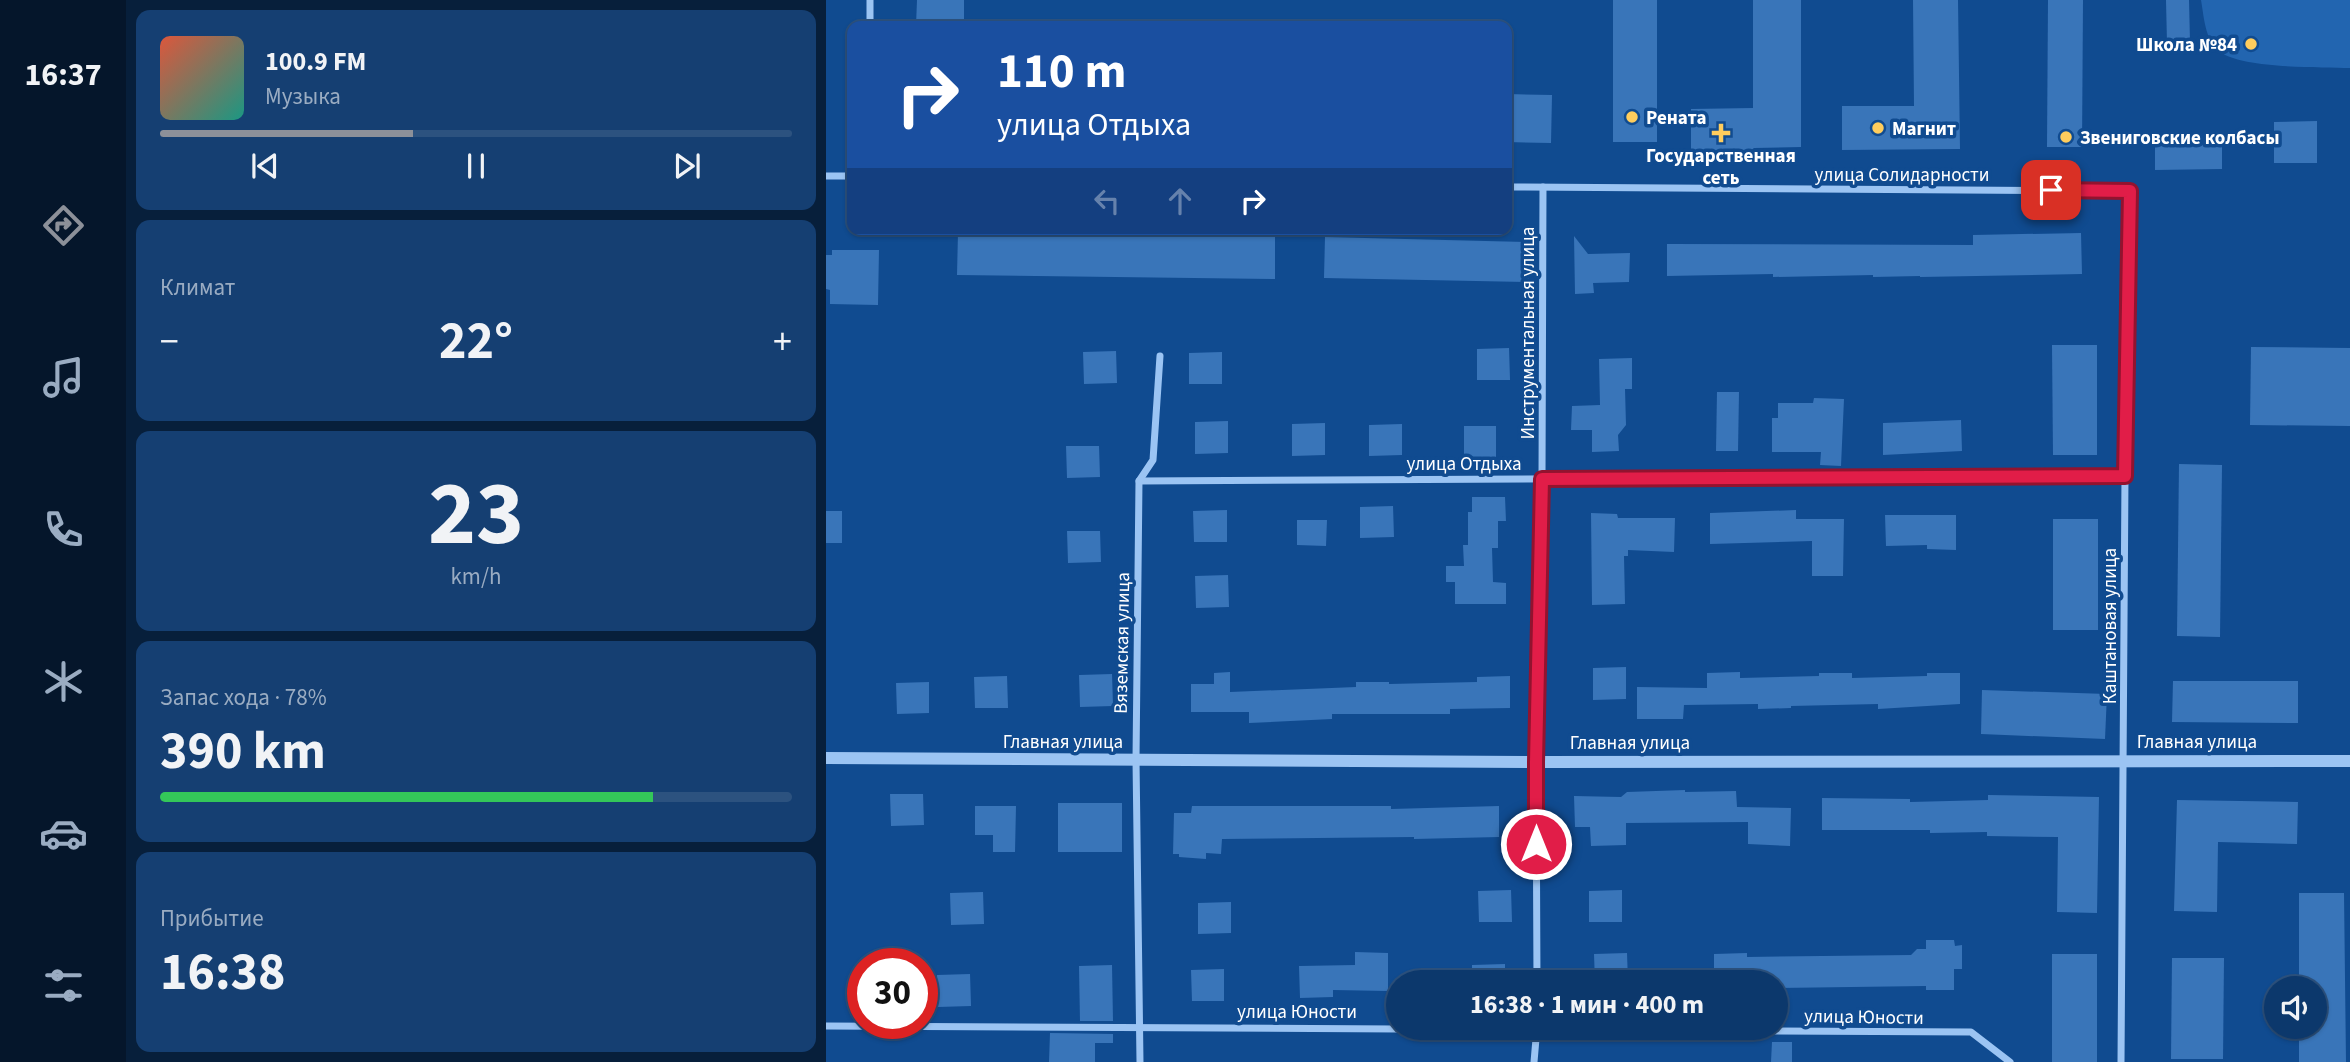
<!DOCTYPE html>
<html lang="ru">
<head>
<meta charset="utf-8">
<style>
	:root { --surface:#0c386c; --page:#153f72; --text:#f1f3f6; --muted:#9aacc2; --line:#2c527f; --accent:#8c9099 }
	body { margin:0; font-family:"Source Sans 3",sans-serif; background:var(--page); color:var(--text); height:100vh; display:flex; flex-direction:column; font-size:26px; white-space:nowrap }
	* { box-sizing:border-box; margin:0 }
	p { font-size:23px; color:var(--muted) }
	.icon { flex:none; width:38px; height:38px; fill:none; stroke:currentColor; stroke-width:2; stroke-linecap:round; stroke-linejoin:round }
	.map { position:relative; flex:1; overflow:hidden }
	.drawer { display:flex; flex-direction:column; gap:10px; padding:10px; background:#071f3b; width:700px }
	.drawer>* { flex:none }
	.banner { position:absolute; left:21px; top:21px; width:665px; height:214px; border-radius:14px; box-shadow:0 2px 5px #0004,0 0 0 2px var(--line); background:#1a4fa0; color:#fff; overflow:hidden }
	.tools { position:absolute; left:1438px; top:976px; display:grid; gap:14px }
	.tools a { display:grid; place-items:center; width:63px; height:63px; border-radius:50%; background:var(--surface); box-shadow:0 2px 5px #0004,0 0 0 2px var(--line); font-size:35px }
	.speed { position:absolute; left:21px; top:948px; display:flex; gap:14px; font-size:35px; font-weight:700; text-align:center }
	.speed>* { display:grid; place-content:center; width:91px; height:91px; border-radius:50%; background:var(--surface); box-shadow:0 2px 5px #0004,0 0 0 2px var(--line); line-height:1 }
	.speed .limit { border:10px solid #d22; background:#fff; color:#111 }
	.pin { position:absolute; display:grid; place-items:center; width:60px; height:60px; color:#fff; margin:-30px; border-radius:14px; box-shadow:0 4px 10px #0006 }
	.me { position:absolute; width:77px; margin:-38px; rotate:0deg; stroke-linejoin:round; filter:drop-shadow(0 0 5px #0008) }
	.turn { display:flex; align-items:center; gap:24px; height:147px; padding:0 35px; font-size:32px }
	.turn .icon { width:91px; height:91px; stroke-width:2.5 }
	.turn b { display:block; font-size:49px; line-height:60px }
	.lanes { display:flex; align-items:center; height:66px; padding:0 35px; background:#0003; justify-content:center; gap:35px; direction:ltr }
	.lanes .off { opacity:.35 }
	.big { font-size:52px; font-weight:700; line-height:1.1 }
	.drawer .tile { flex:1; display:flex; flex-direction:column; justify-content:center; gap:10px; min-width:0; padding:0 24px; border-radius:14px; background:var(--page) }
	.drawer .dial { align-items:center; gap:0 }
	.dial b { font-size:91px; line-height:1 }
	.song { display:flex; align-items:center; gap:21px }
	.cover { width:84px; height:84px; border-radius:10px; background:linear-gradient(135deg,hsl(10 70% 55%),hsl(170 70% 35%)) }
	.played { height:7px; border-radius:4px; background:linear-gradient(90deg,var(--accent) 40%,var(--line) 40%) }
	.keys { display:flex; justify-content:space-around; direction:ltr }
	.heat { display:flex; justify-content:space-between; align-items:center; font-size:38px; direction:ltr }
	.charge { height:10px; border-radius:5px; background:linear-gradient(90deg,#34c759 78%,var(--line) 0) }
	.trip { position:absolute; left:560px; top:970px; width:402px; height:70px; border-radius:35px; background:var(--surface); box-shadow:0 2px 5px #0004,0 0 0 2px var(--line); font-weight:700; line-height:70px; text-align:center }
	main { display:flex; flex:1; min-height:0 }
	.tab-bar { display:flex; flex-direction:column; width:126px; justify-content:space-around; align-items:center; background:#05162b; color:var(--muted) }
	.tab-bar .icon { width:49px; height:49px }
	.tab-bar .active { color:var(--accent) }
	.tab-bar b { font-size:32px; color:var(--text) }
	.map>svg:first-child { display:block }
	.green { fill:#2265b0 }
	.building { fill:#3975b9 }
	.lines { fill:none; stroke-linecap:round; stroke-linejoin:round }
	.minor { stroke:#9bc4f3; stroke-width:7 }
	.tertiary { stroke:#9bc4f3; stroke-width:12 }
	.route-casing { stroke:#92132f; stroke-width:18 }
	.route { stroke:#e11d48; stroke-width:12 }
	.poi-dot { fill:#ffcd5d; stroke:#104b90; stroke-width:2.5 }
	.labels { text-anchor:middle; stroke-width:7; stroke-linejoin:round; paint-order:stroke }
	.poi-label { font-size:19px; font-weight:bold; fill:#fff; stroke:#104b90; text-anchor:start }
	.street-label { font-size:19px; fill:#fff; stroke:#104b90 }
</style>
</head>
<body>
<main>
<nav class="tab-bar">
<b>16:37</b>
<svg class="icon active" aria-label="directions" viewBox="0 0 24 24"><path d="M12 3l9 9-9 9-9-9zM9 14v-3h6M13 9l2 2-2 2"/></svg>
<svg class="icon" aria-label="music" viewBox="0 0 24 24"><path d="M9 18V5l10-2v13"/><circle cx="6" cy="18" r="3"/><circle cx="16" cy="16" r="3"/></svg>
<svg class="icon" aria-label="phone" viewBox="0 0 24 24"><path d="M5 4h4l2 5-3 2q2 4 5 5l2-3 5 2v4C11 20 4 13 5 4z"/></svg>
<svg class="icon" aria-label="climate" viewBox="0 0 24 24"><path d="M12 3v18M4 7l16 10M4 17L20 7"/></svg>
<svg class="icon" aria-label="car" viewBox="0 0 24 24"><path d="M5 17H2v-5l4-1 3-4h7l3 4 3 1v5h-3M9 17h6M6 11h13"/><circle cx="7" cy="17" r="2"/><circle cx="17" cy="17" r="2"/></svg>
<svg class="icon" aria-label="filters" viewBox="0 0 24 24"><path d="M4 7h16M4 17h16"/><circle cx="9" cy="7" r="2"/><circle cx="15" cy="17" r="2"/></svg>
</nav>
<section class="drawer">
<div class="tile">
<div class="song"><i class="cover"></i><div><b>100.9 FM</b><p>Музыка</p></div></div>
<div class="played"></div>
<div class="keys"><svg class="icon" aria-label="previous" viewBox="0 0 24 24"><path d="M18 5L8 12l10 7zM5 5v14"/></svg><svg class="icon" aria-label="pause" viewBox="0 0 24 24"><path d="M8 5v14M16 5v14"/></svg><svg class="icon" aria-label="next" viewBox="0 0 24 24"><path d="M6 5l10 7-10 7zM19 5v14"/></svg></div>
</div>
<div class="tile"><p>Климат</p>
<div class="heat"><a>−</a><b class="big">22°</b><a>+</a></div>
</div>
<div class="tile dial"><b>23</b><p>km/h</p></div>
<div class="tile"><p>Запас хода · 78%</p><b class="big">390 km</b><div class="charge"></div></div>
<div class="tile"><p>Прибытие</p><b class="big">16:38</b></div>
</section>
<div class="map">
<svg width="1524" height="1062" viewBox="0 0 1524 1062">
	<rect width="100%" height="100%" fill="#104b90"/>
	<path class="green" d="M1375 0H1524V68C1494 67 1415 69 1393 51 1379 40 1378 17 1375 0Z"/>
	<g class="building">
		<polygon points="91,0 138,0 138,26 90,26"/>
		<rect x="787" y="0" width="44" height="142"/>
		<polygon points="927,0 975,0 975,147 928,148 922,154 865,155 865,109 927,108"/>
		<polygon points="1087,0 1132,0 1134,149 1016,150 1016,106 1088,106"/>
		<polygon points="1222,0 1257,0 1256,147 1221,147"/>
		<polygon points="1340,0 1363,0 1364,42 1341,43"/>
		<polygon points="681,94 726,95 725,143 681,142"/>
		<polygon points="1491,121 1491,163 1448,163 1448,122"/>
		<polygon points="1396,139 1396,169 1329,170 1329,141"/>
		<polygon points="132,233 449,237 449,279 131,275"/>
		<polygon points="1255,233 1256,274 1094,277 1094,276 1047,277 1047,275 947,277 947,274 841,276 841,244 1147,245 1147,235"/>
		<polygon points="748,236 762,254 804,253 803,282 767,283 768,293 749,294"/>
		<polygon points="499,237 704,242 703,282 498,278"/>
		<polygon points="6,250 53,250 52,305 4,304 4,290 0,289 0,255 6,255"/>
		<polygon points="1226,345 1271,345 1271,455 1227,455"/>
		<polygon points="1425,347 1524,348 1524,426 1424,425"/>
		<polygon points="683,348 684,380 651,380 651,349"/>
		<polygon points="290,351 291,383 258,384 257,352"/>
		<polygon points="396,352 396,384 363,384 363,353"/>
		<polygon points="806,358 806,389 799,389 800,425 792,435 793,451 766,452 766,430 745,430 746,406 774,405 773,359"/>
		<polygon points="891,392 913,392 912,451 890,451"/>
		<polygon points="988,398 1018,399 1015,466 994,465 995,452 946,452 946,418 952,418 952,403 987,403"/>
		<polygon points="1135,420 1136,451 1057,455 1057,423"/>
		<polygon points="402,421 402,453 369,454 369,422"/>
		<polygon points="499,423 499,455 466,456 466,424"/>
		<polygon points="576,424 576,455 543,456 543,425"/>
		<rect x="638" y="426" width="32" height="32"/>
		<polygon points="240,446 273,446 274,477 241,478"/>
		<polygon points="1353,464 1396,465 1394,637 1351,636"/>
		<polygon points="646,497 679,497 680,521 672,521 672,548 666,548 667,582 680,583 680,604 629,604 629,582 620,582 620,566 638,566 637,545 642,545 642,512 646,512"/>
		<polygon points="567,506 568,537 534,538 534,507"/>
		<polygon points="401,510 401,542 368,542 367,511"/>
		<polygon points="970,510 970,519 1018,519 1017,576 986,576 986,541 884,544 884,513"/>
		<rect x="0" y="511" width="16" height="32"/>
		<polygon points="765,513 791,514 792,518 849,518 848,552 802,550 802,556 798,556 799,604 766,605"/>
		<polygon points="1059,515 1130,515 1130,550 1101,549 1101,545 1060,546"/>
		<rect x="1227" y="519" width="45" height="111"/>
		<polygon points="471,520 501,520 500,546 471,545"/>
		<polygon points="241,531 274,531 275,562 242,563"/>
		<polygon points="402,575 403,607 370,608 369,576"/>
		<polygon points="800,667 800,699 767,700 767,668"/>
		<polygon points="404,672 404,692 530,687 530,682 563,682 563,684 651,682 651,677 684,676 684,708 624,709 624,714 506,714 506,719 423,723 423,712 365,712 365,684 388,684 388,673"/>
		<polygon points="914,672 914,678 993,676 993,673 1026,673 1026,678 1101,676 1101,673 1134,673 1134,704 1052,709 1052,704 965,706 965,708 932,709 932,704 858,705 857,719 811,719 811,687 881,688 881,673"/>
		<polygon points="286,674 287,706 254,707 253,675"/>
		<polygon points="181,676 182,708 149,708 148,677"/>
		<polygon points="1347,681 1472,681 1472,723 1346,722"/>
		<polygon points="103,682 103,713 71,714 70,683"/>
		<polygon points="1156,690 1281,694 1279,739 1155,734"/>
		<polygon points="859,790 859,792 910,791 911,807 965,808 964,846 922,844 922,822 800,823 800,845 765,846 764,827 749,827 748,796 795,797 801,792"/>
		<polygon points="64,794 97,794 98,825 65,826"/>
		<polygon points="1162,795 1273,797 1271,913 1231,912 1232,837 1161,836 1161,832 1104,833 1104,830 996,830 996,798 1084,799 1084,802 1162,800"/>
		<polygon points="1351,800 1472,802 1471,844 1392,842 1391,912 1348,911"/>
		<rect x="232" y="803" width="64" height="49"/>
		<polygon points="149,806 190,806 189,852 167,852 167,835 149,835"/>
		<polygon points="366,806 565,806 565,809 673,806 673,837 588,839 588,837 396,839 395,854 380,853 380,859 353,857 353,854 347,854 348,813 365,813"/>
		<polygon points="685,890 686,922 653,922 652,891"/>
		<polygon points="796,890 796,922 763,922 763,891"/>
		<polygon points="157,892 158,924 125,925 124,893"/>
		<polygon points="1473,893 1518,893 1520,1062 1473,1062 1473,1029 1489,1029 1489,989 1473,989"/>
		<polygon points="405,902 405,933 372,934 372,903"/>
		<polygon points="1100,940 1128,940 1129,946 1136,945 1136,969 1128,969 1128,990 1100,990 1100,986 950,988 950,982 888,982 888,954 921,953 921,957 1085,955 1091,949 1100,949"/>
		<polygon points="529,952 562,953 562,991 507,990 507,997 474,998 473,966 529,965"/>
		<polygon points="801,953 802,982 769,982 768,954"/>
		<rect x="1226" y="954" width="45" height="108"/>
		<polygon points="1346,958 1398,958 1397,1059 1345,1059"/>
		<polygon points="679,964 679,982 646,982 646,965"/>
		<polygon points="286,965 287,1021 254,1021 253,966"/>
		<polygon points="398,969 398,1001 366,1001 365,970"/>
		<polygon points="144,974 145,1006 112,1007 111,975"/>
		<polygon points="224,1033 287,1034 287,1043 269,1043 269,1062 223,1062"/>
		<polygon points="946,1042 966,1042 966,1062 945,1062"/>
	</g>
	<g class="lines">
		<g class="minor">
			<polyline points="44,26 44,0"/>
			<polyline points="0,176 26,176"/>
			<polyline points="681,187 1304,191 1299,476 1295,1062"/>
			<polyline points="313,481 1299,476"/>
			<polyline points="711,982 710,762 716,479 717,187"/>
			<polyline points="0,1026 1145,1032 1184,1062"/>
			<polyline points="314,1062 310,760 313,481 327,460 334,356"/>
			<polyline points="708,1062 711,1027"/>
		</g>
		<polyline class="tertiary" points="0,758 710,762 1524,761"/>
	</g>
	<g class="lines">
		<g class="route-casing">
			<polyline id="route" points="710,844 710,762 716,479 1299,476 1304,191 1225,190"/>
		</g>
		<use href="#route" class="route"/>
	</g>
	<g class="poi-dot">
		<circle cx="1425" cy="44" r="7"/>
		<circle cx="806" cy="117" r="7"/>
		<circle cx="1052" cy="128" r="7"/>
		<path d="M891.5 122.5h7v7h7v7h-7v7h-7v-7h-7v-7h7z"/>
		<circle cx="1240" cy="137" r="7"/>
	</g>
	<g class="labels">
		<g class="poi-label">
			<text x="1411" y="51" text-anchor="end">Школа №84</text>
			<text x="820" y="124">Рената</text>
			<text x="1066" y="135">Магнит</text>
			<text x="1254" y="144">Звениговские колбасы</text>
			<text x="895" y="162" text-anchor="middle">Государственная<tspan x="895" dy="22">сеть</tspan></text>
		</g>
		<g class="street-label">
			<text x="1076" y="181">улица Солидарности</text>
			<text transform="translate(701 333) rotate(-90)" y="7">Инструментальная улица</text>
			<text x="638" y="470">улица Отдыха</text>
			<text transform="translate(1283 626) rotate(-90)" y="7">Каштановая улица</text>
			<text transform="translate(295 643) rotate(-89)" y="7">Вяземская улица</text>
			<text x="237" y="748">Главная улица</text>
			<text x="1371" y="748">Главная улица</text>
			<text x="804" y="749">Главная улица</text>
			<text x="471" y="1018">улица Юности</text>
			<text transform="translate(1038 1016) rotate(1)" y="7">улица Юности</text>
		</g>
	</g>
</svg>
<div class="tools">
<a><svg class="icon" aria-label="sound" viewBox="0 0 24 24"><path d="M4 9h4l5-4v14l-5-4H4zM17 9q2 3 0 6"/></svg></a>
</div>
<div class="speed"><div class="limit">30</div></div>
<div class="pin" style="left:1225px;top:190px;background:#d93025"><svg class="icon" aria-label="arrive" viewBox="0 0 24 24"><path d="M6 21V4h12l-3 4 3 4H6"/></svg></div>
<svg class="me" style="left:710px;top:844px" viewBox="-20 -20 40 40"><circle r="17" fill="#e11d48" stroke="#fff" stroke-width="3"/><path d="M0-11L8 9 0 5-8 9z" fill="#fff"/></svg>
<div class="trip">16:38 · 1 мин · 400 m</div>
<div class="banner">
<div class="turn"><svg class="icon" aria-label="right" viewBox="0 0 24 24"><path d="M7 20v-9h11M14 6l5 5-5 5"/></svg><div><b>110 m</b>улица Отдыха</div></div>
<div class="lanes"><svg class="icon off" aria-label="left" viewBox="0 0 24 24"><path d="M17 20v-9H6M10 6l-5 5 5 5"/></svg><svg class="icon off" aria-label="ahead" viewBox="0 0 24 24"><path d="M12 20V5M6 11l6-6 6 6"/></svg><svg class="icon" aria-label="right" viewBox="0 0 24 24"><path d="M7 20v-9h11M14 6l5 5-5 5"/></svg></div>
</div>
</div>
</main>
</body>
</html>
